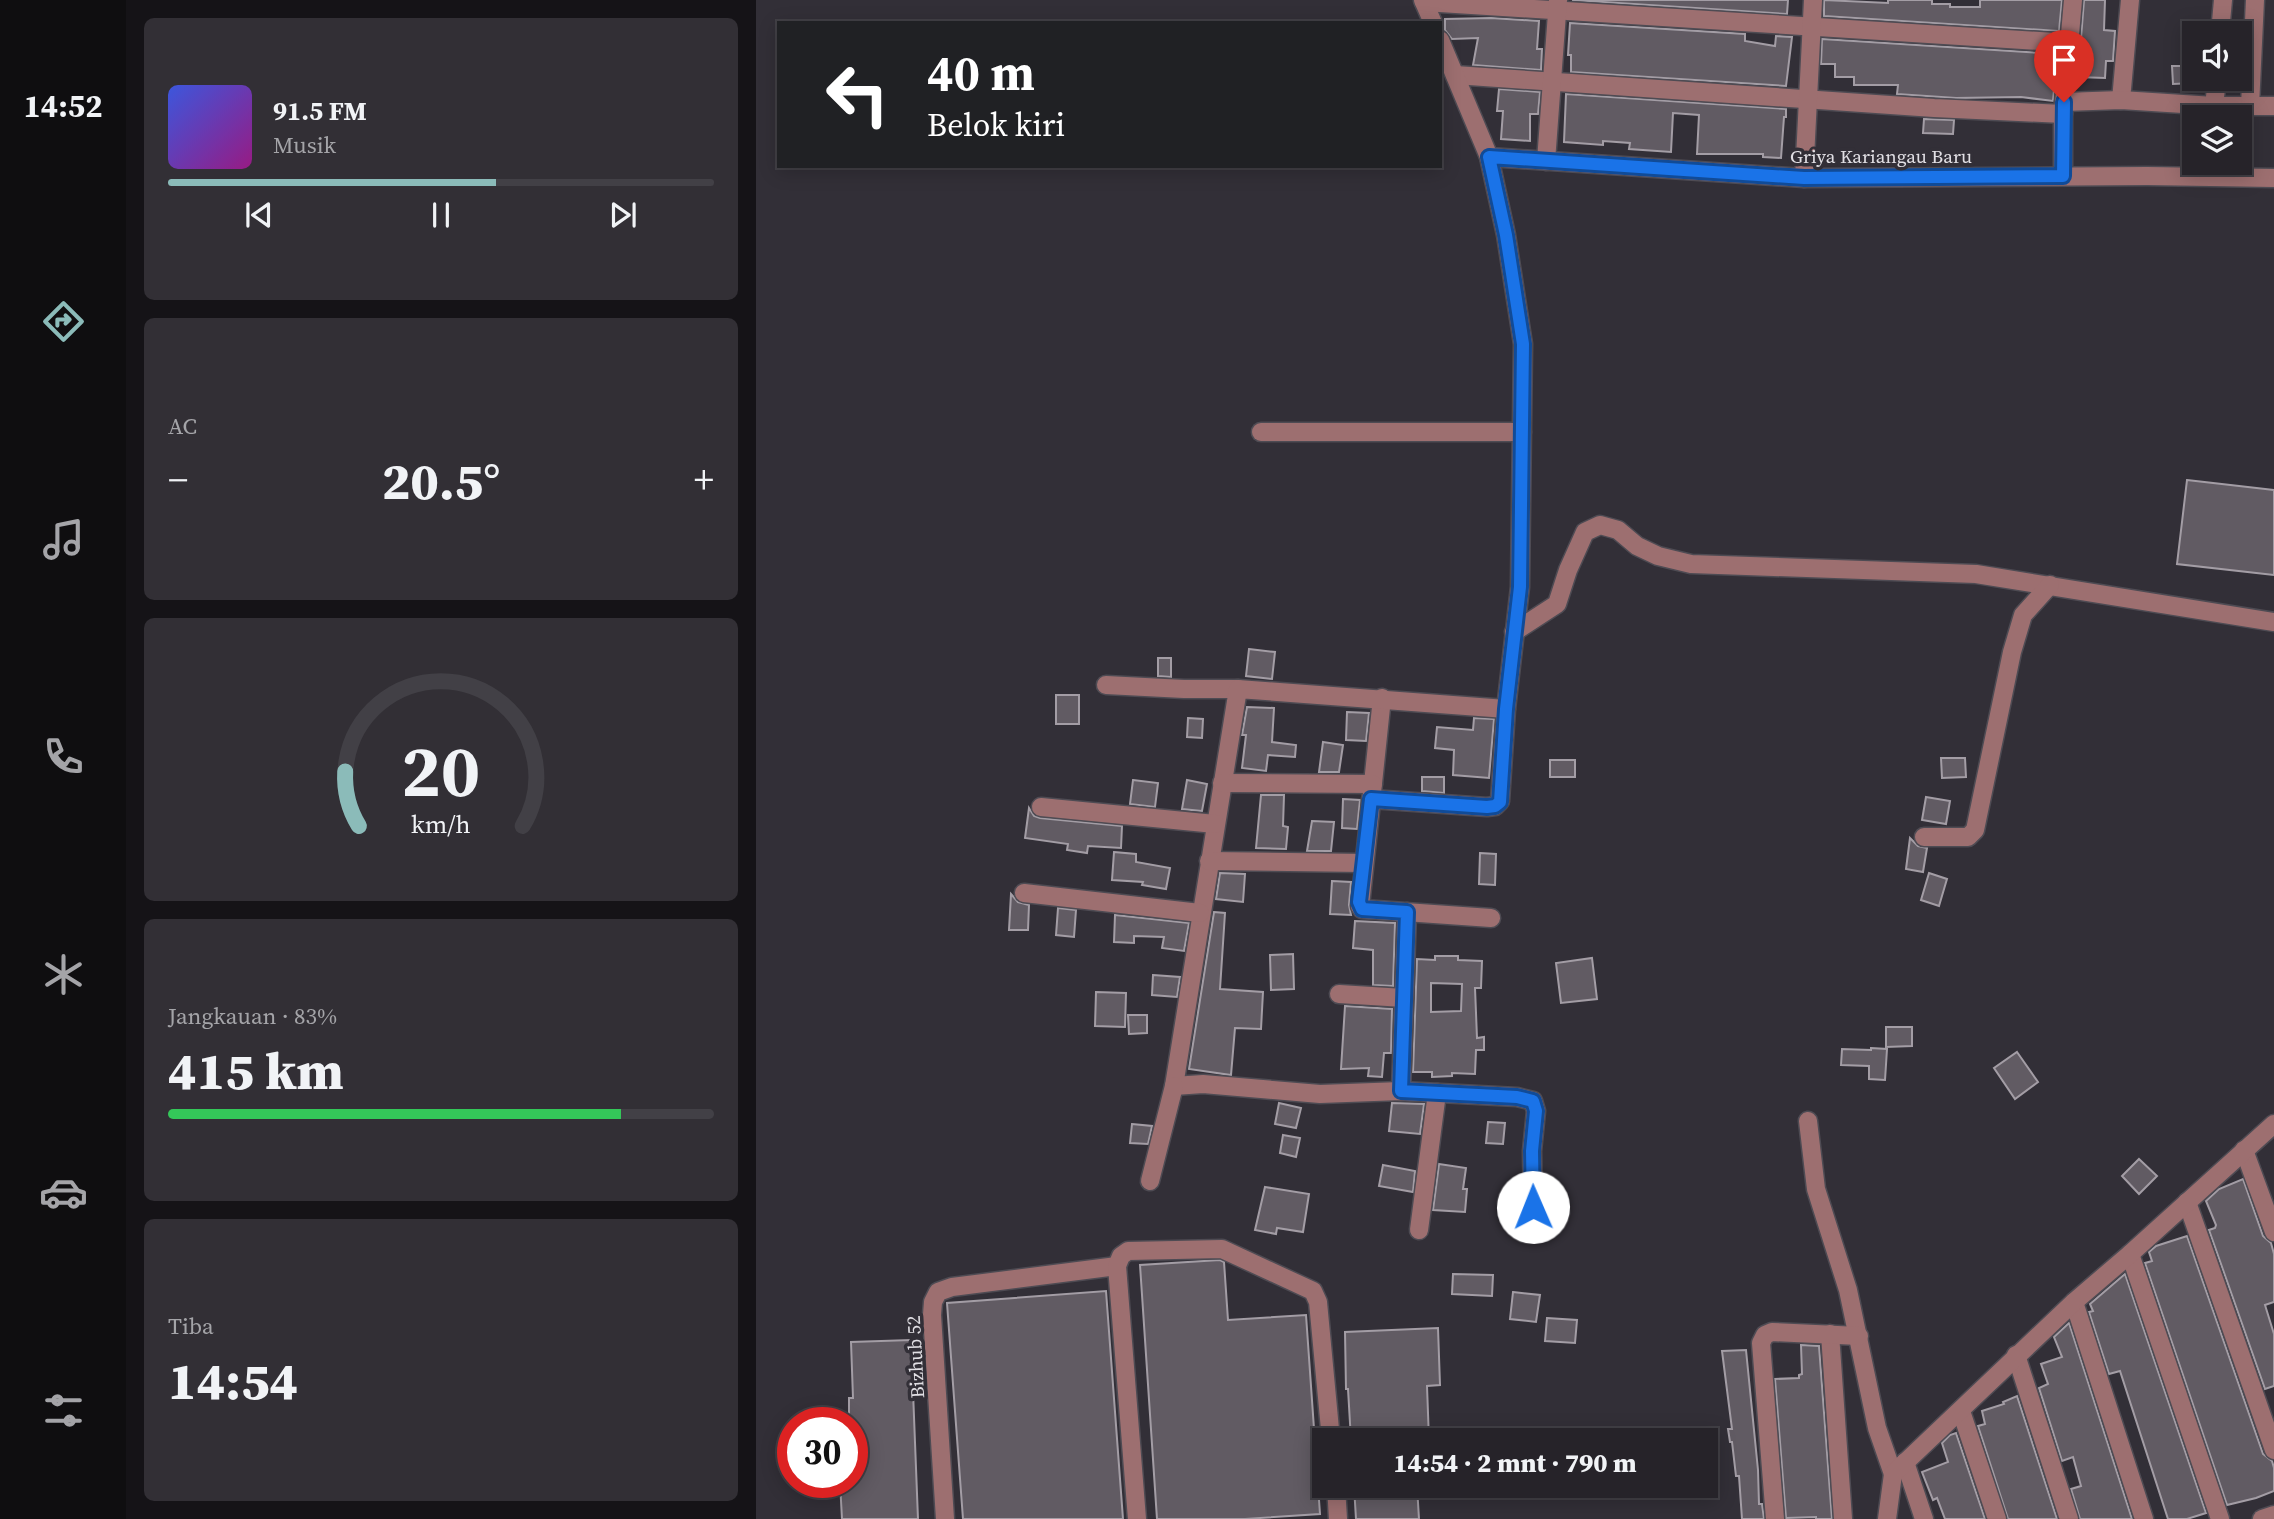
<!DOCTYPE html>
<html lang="id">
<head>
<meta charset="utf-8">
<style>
	:root { --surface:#262329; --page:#322f35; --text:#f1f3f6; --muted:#a4a4a8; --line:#424046; --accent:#8bbbb9 }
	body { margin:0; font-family:"Source Serif 4",serif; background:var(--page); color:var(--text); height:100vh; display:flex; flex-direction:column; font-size:26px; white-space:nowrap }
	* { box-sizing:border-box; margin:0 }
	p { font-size:23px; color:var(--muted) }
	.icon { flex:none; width:38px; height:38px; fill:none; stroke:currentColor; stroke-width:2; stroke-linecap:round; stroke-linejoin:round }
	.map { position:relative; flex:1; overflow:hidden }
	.side { display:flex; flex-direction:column; gap:18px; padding:18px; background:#151317; width:630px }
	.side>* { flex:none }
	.hud { position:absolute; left:21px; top:21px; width:665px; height:147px; border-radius:0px; box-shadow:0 4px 18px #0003,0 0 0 2px var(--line); background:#202124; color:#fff; overflow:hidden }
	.fabs { position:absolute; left:1426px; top:21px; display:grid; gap:14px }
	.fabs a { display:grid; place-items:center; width:70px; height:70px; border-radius:0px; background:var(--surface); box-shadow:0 4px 18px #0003,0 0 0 2px var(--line); font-size:35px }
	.speed { position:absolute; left:21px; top:1407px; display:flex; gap:14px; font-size:35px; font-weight:700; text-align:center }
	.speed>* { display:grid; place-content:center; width:91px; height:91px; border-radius:50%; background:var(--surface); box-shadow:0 4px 18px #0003,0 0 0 2px var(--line); line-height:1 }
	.speed .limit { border:10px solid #d22; background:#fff; color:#111 }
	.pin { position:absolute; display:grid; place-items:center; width:60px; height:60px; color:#fff; margin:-72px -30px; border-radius:50% 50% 50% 0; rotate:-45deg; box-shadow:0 0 7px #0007 }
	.pin .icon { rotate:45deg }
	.me { position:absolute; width:77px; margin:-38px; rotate:359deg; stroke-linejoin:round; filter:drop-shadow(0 0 5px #0008) }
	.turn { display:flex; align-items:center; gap:24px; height:147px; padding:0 35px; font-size:32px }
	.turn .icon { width:91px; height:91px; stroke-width:2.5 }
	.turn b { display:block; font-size:49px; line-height:60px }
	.big { font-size:52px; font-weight:800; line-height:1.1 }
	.side .card { flex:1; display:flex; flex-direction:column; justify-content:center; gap:10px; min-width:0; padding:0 24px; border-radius:10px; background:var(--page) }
	.side .dial { align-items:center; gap:0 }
	.dial svg { height:182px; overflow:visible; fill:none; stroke:var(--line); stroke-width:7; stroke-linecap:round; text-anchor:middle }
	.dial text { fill:var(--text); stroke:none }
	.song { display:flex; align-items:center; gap:21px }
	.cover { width:84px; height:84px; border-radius:10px; background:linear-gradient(135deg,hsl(230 70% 55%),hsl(310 70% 35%)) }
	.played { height:7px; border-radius:4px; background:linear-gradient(90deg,var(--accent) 60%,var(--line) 60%) }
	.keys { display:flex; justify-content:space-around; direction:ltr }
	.heat { display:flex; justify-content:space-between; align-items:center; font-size:38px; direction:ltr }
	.charge { height:10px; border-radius:5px; background:linear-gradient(90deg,#34c759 83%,var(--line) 0) }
	.trip { position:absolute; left:556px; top:1428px; width:406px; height:70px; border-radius:0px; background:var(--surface); box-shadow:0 4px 18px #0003,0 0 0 2px var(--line); font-weight:800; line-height:70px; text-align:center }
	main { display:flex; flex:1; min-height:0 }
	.tabs { display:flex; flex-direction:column; width:126px; justify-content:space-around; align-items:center; background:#0f0e10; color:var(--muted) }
	.tabs .icon { width:49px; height:49px }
	.tabs .selected { color:var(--accent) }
	.tabs b { font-size:32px; color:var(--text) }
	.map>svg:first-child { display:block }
	.building { fill:#615b63; stroke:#a39da5; stroke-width:2; fill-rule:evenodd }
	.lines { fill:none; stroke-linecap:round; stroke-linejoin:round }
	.minor-casing { stroke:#4e4b53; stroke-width:21 }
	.minor { stroke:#9d6f70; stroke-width:18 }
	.route-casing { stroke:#114b97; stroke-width:18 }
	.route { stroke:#1a73e8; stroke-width:12 }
	.labels { text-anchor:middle; stroke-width:7; stroke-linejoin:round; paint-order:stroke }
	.street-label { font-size:19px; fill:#e1dfe4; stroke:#322f37 }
</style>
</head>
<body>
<main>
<nav class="tabs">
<b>14:52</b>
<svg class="icon selected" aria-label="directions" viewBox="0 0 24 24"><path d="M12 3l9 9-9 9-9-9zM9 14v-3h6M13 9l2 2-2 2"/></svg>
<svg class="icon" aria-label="music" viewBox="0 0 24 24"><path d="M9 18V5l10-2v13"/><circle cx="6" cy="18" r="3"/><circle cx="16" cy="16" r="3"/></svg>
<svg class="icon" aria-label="phone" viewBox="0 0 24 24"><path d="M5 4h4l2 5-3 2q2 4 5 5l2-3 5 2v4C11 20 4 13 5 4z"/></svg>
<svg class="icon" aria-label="climate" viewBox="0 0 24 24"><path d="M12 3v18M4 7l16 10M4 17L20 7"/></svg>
<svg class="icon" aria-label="car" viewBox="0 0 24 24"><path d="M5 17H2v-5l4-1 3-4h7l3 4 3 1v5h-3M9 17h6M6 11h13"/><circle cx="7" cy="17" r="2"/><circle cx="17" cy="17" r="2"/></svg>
<svg class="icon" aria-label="filters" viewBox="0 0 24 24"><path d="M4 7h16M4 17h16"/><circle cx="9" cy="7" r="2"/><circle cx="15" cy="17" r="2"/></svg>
</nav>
<section class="side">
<div class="card">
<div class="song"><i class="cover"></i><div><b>91.5 FM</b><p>Musik</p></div></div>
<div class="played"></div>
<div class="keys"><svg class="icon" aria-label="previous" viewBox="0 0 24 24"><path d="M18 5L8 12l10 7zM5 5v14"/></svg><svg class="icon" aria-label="pause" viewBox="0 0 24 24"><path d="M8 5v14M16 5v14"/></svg><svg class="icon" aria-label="next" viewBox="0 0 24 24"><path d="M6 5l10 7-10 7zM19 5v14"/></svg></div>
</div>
<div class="card"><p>AC</p>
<div class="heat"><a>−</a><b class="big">20.5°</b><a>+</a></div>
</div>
<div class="card dial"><svg viewBox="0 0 100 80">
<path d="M14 69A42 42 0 1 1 86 69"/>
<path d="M14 69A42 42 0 0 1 8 45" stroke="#8bbbb9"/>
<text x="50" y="56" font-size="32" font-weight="700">20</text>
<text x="50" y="72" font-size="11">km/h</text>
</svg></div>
<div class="card"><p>Jangkauan · 83%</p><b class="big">415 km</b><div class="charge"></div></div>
<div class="card"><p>Tiba</p><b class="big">14:54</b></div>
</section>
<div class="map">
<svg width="1518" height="1519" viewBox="0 0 1518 1519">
	<rect width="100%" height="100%" fill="#322f37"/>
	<g class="building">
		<polygon points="816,0 1032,0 1031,14"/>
		<polygon points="1068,0 1132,3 1132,0 1176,0 1176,4 1194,4 1194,7 1224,7 1224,0 1306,0 1303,31 1068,16"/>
		<polygon points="1328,0 1349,0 1348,30 1359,31 1357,61 1350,61 1349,78 1322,77"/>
		<polygon points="735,18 783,21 781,49 786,49 785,70 717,65 722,38 696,39 689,30 689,19"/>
		<polygon points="814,23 989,34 989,41 1019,46 1020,36 1036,37 1030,86 815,72 815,55 812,55"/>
		<polygon points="1066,39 1301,54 1297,101 1265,97 1200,98 1141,94 1142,85 1098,85 1098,77 1079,77 1079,64 1065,64"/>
		<polygon points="1416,66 1438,66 1438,83 1417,84"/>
		<polygon points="743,89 784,92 782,114 774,114 774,141 745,139 747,111 741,111"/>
		<polygon points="810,94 1030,109 1030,117 1028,117 1025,158 1007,157 1007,154 941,154 943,115 917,113 915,152 873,149 874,143 847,141 847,145 808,142"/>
		<polygon points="1168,119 1198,120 1197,134 1167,133"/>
		<polygon points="1431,480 1518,490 1518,575 1421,564"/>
		<polygon points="493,649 519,652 516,679 490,676"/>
		<polygon points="402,658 415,658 415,677 402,676"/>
		<rect x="300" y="695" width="23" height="29"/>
		<polygon points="491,707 518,708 516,742 540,745 539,757 512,755 510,771 486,768 490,735 486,735"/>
		<polygon points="591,712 613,713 610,741 590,740"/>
		<polygon points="432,718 447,719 446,738 431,737"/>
		<polygon points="718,718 738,719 733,778 697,775 698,750 679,748 681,727 717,730"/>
		<polygon points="567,742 587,745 583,772 563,772"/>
		<polygon points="1185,758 1209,758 1210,777 1186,778"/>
		<rect x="794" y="760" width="25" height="17"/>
		<polygon points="666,777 688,777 688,793 666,791"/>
		<polygon points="377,780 402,783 399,807 374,804"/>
		<polygon points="431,780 451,784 446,811 426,809"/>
		<polygon points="505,795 528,795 527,826 532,827 530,849 500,848"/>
		<polygon points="1170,797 1194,801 1190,824 1166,820"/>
		<polygon points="587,799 604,800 601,829 586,828"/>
		<polygon points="273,808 278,816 284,818 366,826 365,848 332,846 331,853 311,850 312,844 269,838"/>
		<polygon points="556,821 578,822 575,851 551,851"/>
		<polygon points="1154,838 1162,846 1171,848 1167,872 1150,869"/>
		<polygon points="358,852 380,854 380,862 414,868 410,889 386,885 387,882 356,880"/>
		<polygon points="724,853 740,854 739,885 723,884"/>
		<polygon points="464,873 489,874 487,902 460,899"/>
		<polygon points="1173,873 1191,879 1183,906 1165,900"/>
		<polygon points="576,881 595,882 593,905 595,915 574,914"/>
		<polygon points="255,894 262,902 273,905 272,930 253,930"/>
		<polygon points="302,908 320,910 318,937 300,935"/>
		<polygon points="458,912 469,913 464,989 507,992 505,1029 479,1028 475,1075 433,1069"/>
		<polygon points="359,915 433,923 428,951 406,948 408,937 378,936 378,943 358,942"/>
		<polygon points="599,921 639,923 637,986 617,985 617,950 597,948"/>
		<polygon points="537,954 538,989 515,990 514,955"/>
		<path d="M679 956H702V960L726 961 725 988H719L721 1038 728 1037V1050H720L719 1074 696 1073V1076L676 1077V1072H657L661 959 679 960ZM675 983 706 984 705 1011 675 1012Z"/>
		<polygon points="836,958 841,999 805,1003 800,963"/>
		<polygon points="397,975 424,977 421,997 396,995"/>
		<polygon points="340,992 370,993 369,1027 339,1026"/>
		<polygon points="589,1006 636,1009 635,1053 628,1053 626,1077 612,1076 613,1068 585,1069"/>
		<polygon points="372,1015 391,1015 391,1033 373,1034"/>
		<polygon points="1130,1027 1156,1027 1156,1046 1130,1047"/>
		<polygon points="1115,1048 1131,1049 1129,1080 1113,1079 1113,1066 1085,1065 1086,1049 1115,1050"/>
		<polygon points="1261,1052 1282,1082 1259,1099 1238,1068"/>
		<polygon points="523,1103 545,1108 540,1128 519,1124"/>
		<polygon points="636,1103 668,1104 664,1134 633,1131"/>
		<polygon points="732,1122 749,1123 747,1144 730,1143"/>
		<polygon points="376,1124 396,1126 392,1144 374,1143"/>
		<polygon points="527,1135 544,1138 540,1157 524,1153"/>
		<polygon points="1383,1159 1401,1176 1383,1194 1366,1176"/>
		<polygon points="683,1164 710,1168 707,1189 711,1189 709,1212 677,1210"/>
		<polygon points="627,1165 659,1171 657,1192 623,1186"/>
		<polygon points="1487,1179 1507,1236 1515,1243 1518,1254 1518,1302 1509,1305 1518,1334 1518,1386 1509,1389 1453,1230 1459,1228 1460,1225 1450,1201 1463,1189"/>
		<polygon points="509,1187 553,1194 547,1232 521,1228 520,1234 499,1230"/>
		<polygon points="1431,1236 1507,1454 1516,1461 1518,1468 1518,1491 1500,1498 1471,1505 1389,1263 1396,1261 1393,1252 1400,1246"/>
		<polygon points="464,1260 468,1262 472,1320 550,1315 564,1514 489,1519 401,1519 384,1265"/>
		<polygon points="697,1274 737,1275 736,1296 696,1294"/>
		<polygon points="1369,1274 1450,1513 1431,1519 1412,1519 1364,1371 1353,1374 1333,1312 1337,1311 1334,1304"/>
		<polygon points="350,1291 367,1519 207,1519 191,1303"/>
		<polygon points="757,1292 784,1295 780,1322 754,1319"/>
		<polygon points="791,1318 821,1320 819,1343 789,1341"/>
		<polygon points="1313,1323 1376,1519 1324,1519 1315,1489 1325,1486 1317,1457 1306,1461 1283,1388 1292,1384 1285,1364 1306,1357 1298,1337"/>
		<polygon points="682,1328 684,1385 671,1386 673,1440 595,1440 592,1389 590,1389 589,1332"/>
		<polygon points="155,1340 162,1519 86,1519 84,1482 96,1482 96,1423 93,1423 93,1398 97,1398 95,1342"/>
		<polygon points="1045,1345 1063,1346 1076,1519 1060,1519 1060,1517 1030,1518 1019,1379 1043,1378 1043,1375 1046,1374"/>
		<polygon points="990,1350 1002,1470 1003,1504 1006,1504 1008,1519 986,1519 983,1476 980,1476 976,1442 974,1442 972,1429 976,1429 966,1351"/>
		<polygon points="1261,1396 1301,1519 1252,1519 1222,1426 1229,1424 1226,1411 1248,1404 1247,1402"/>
		<polygon points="1200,1433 1229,1519 1189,1519 1181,1498 1177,1500 1166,1472 1192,1462 1186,1443 1194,1435"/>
		<polygon points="598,1486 661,1486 663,1519 600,1519"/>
	</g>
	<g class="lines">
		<g class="minor-casing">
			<g id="minor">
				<polyline points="667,0 677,23"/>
				<polyline points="668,2 1314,43"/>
				<polyline points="1464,33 1467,0"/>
				<polyline points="699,75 1178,108 1307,114"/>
				<polyline points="1365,100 1374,0"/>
				<polyline points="1308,102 1365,100 1458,106 1518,106"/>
				<polyline points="1458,106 1461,79"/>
				<polyline points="1494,106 1499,0"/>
				<polyline points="733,157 1048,178 1391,176 1518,178"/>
				<polyline points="790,161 802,0"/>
				<polyline points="1307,176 1307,114 1317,0"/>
				<polyline points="1048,178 1057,0"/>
				<polyline points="505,432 766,432"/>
				<polyline points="758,632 801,604 812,570 829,532 844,525 862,530 881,546 902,556 935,564 1220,574 1518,622"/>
				<polyline points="350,685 428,689 482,689"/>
				<polyline points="626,698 604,906 606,909 735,918"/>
				<polyline points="750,709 482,689 418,1086 447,1084 564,1094 645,1091 761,1097 777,1101 780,1111 776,1151 777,1207"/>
				<polyline points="466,783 617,784"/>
				<polyline points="615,799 731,807 739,806 744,801 750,709 764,587 767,344 750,235 733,157 684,40"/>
				<polyline points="285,807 459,824"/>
				<polyline points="1168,837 1212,837 1219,830 1256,652 1267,615 1294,585"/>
				<polyline points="453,861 607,863"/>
				<polyline points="268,893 444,913"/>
				<polyline points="583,994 648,998"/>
				<polyline points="645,1091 651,912"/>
				<polyline points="1052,1121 1060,1189 1092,1290 1121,1428 1137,1474"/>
				<polyline points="1488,1150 1518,1232"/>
				<polyline points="394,1181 418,1086"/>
				<polyline points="1431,1202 1518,1450"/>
				<polyline points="663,1230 681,1093"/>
				<polyline points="1374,1254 1464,1519"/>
				<polyline points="1318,1302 1388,1519"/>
				<polyline points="1074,1334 1087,1519"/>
				<polyline points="1260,1355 1313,1519"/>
				<polyline points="1205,1411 1241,1519"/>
				<polyline points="1149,1462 1168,1519"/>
				<polyline points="580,1486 582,1519"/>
				<polyline points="189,1519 176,1315 177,1302 182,1292 196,1287 361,1266"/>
				<polyline points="381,1519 361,1266 365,1256 372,1251 466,1249 557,1291 562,1302 575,1440"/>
				<polyline points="1019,1519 1005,1343 1009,1335 1016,1332 1103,1336"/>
				<polyline points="1131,1519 1137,1474 1318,1302 1374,1254 1518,1124"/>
				<polyline points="1506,1519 1518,1515"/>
			</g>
		</g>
		<use href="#minor" class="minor"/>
	</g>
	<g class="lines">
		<g class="route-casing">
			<polyline id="route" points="777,1207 776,1151 780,1111 777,1101 761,1097 645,1091 651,912 606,909 603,902 615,799 731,807 739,806 744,802 750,709 764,587 767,344 750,235 733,157 1048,178 1307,176 1308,102"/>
		</g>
		<use href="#route" class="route"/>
	</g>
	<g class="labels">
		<g class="street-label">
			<text x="1125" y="163">Griya Kariangau Baru</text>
			<text transform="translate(159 1357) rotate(-93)" y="7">Bizhub 52</text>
		</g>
	</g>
</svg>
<div class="fabs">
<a><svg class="icon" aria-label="sound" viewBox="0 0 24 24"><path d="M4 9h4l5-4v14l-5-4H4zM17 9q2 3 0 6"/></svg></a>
<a><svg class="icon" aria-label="layers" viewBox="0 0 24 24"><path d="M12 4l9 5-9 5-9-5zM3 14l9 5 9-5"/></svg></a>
</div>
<div class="speed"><div class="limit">30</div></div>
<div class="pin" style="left:1308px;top:102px;background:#d93025"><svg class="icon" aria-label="arrive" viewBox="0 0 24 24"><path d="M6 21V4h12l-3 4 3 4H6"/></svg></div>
<svg class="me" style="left:777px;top:1207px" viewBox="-20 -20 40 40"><circle r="19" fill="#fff"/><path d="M0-13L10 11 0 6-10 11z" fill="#1a73e8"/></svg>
<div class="trip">14:54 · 2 mnt · 790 m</div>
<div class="hud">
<div class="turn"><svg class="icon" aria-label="left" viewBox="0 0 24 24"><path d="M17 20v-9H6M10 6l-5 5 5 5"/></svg><div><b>40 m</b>Belok kiri</div></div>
</div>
</div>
</main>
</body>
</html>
